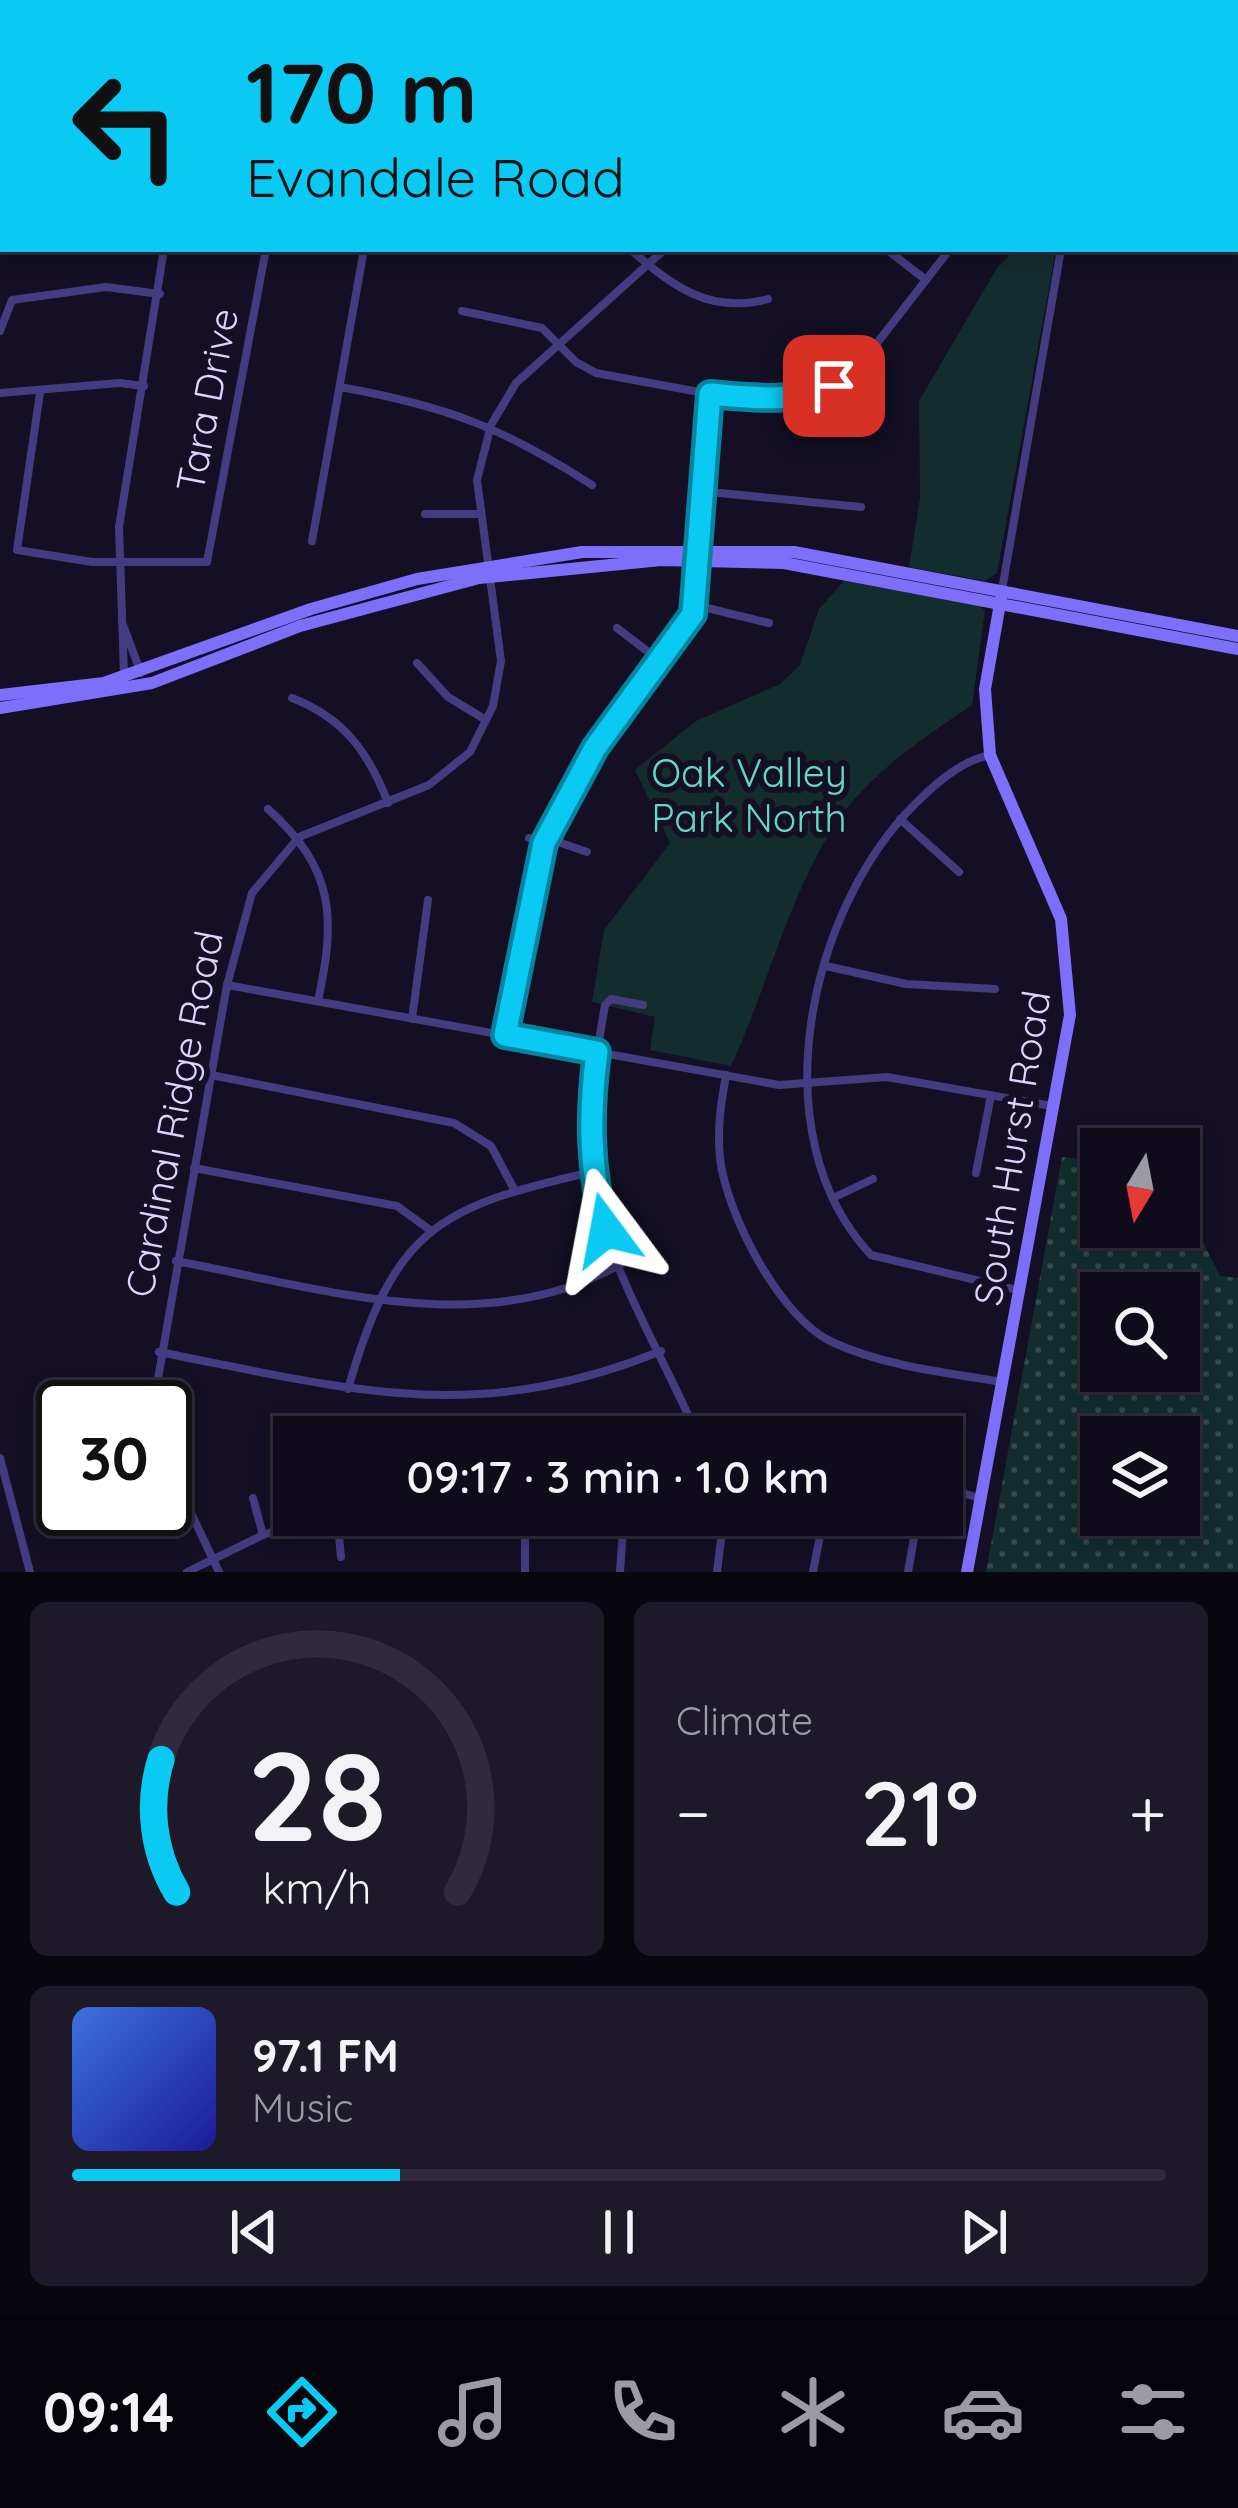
<!DOCTYPE html>
<html lang="en">
<head>
<meta charset="utf-8">
<style>
	:root { --surface:#0f0b1b; --page:#1d1928; --text:#f1f3f6; --muted:#9b9ba3; --line:#2f2b3a; --accent:#0acaf3 }
	body { margin:0; font-family:Quicksand,sans-serif; background:var(--page); color:var(--text); height:100vh; display:flex; flex-direction:column; font-size:45px; white-space:nowrap }
	* { box-sizing:border-box; margin:0 }
	p { font-size:39px; color:var(--muted) }
	.icon { flex:none; width:66px; height:66px; fill:none; stroke:currentColor; stroke-width:2; stroke-linecap:round; stroke-linejoin:round }
	.map { position:relative; height:1572px; overflow:hidden }
	.sheet { display:flex; flex-direction:column; gap:30px; padding:30px; background:#08060f; flex:1 }
	.sheet>* { flex:none }
	.banner { position:absolute; left:0px; top:0px; width:1239px; height:252px; box-shadow:0 6px 18px #0003,0 0 0 3px var(--line); background:#0acaf3; color:#111; overflow:hidden }
	.needle { width:78px; rotate:190deg }
	.buttons { position:absolute; left:1080px; top:1128px; display:grid; gap:24px }
	.buttons a { display:grid; place-items:center; width:120px; height:120px; border-radius:0px; background:var(--surface); box-shadow:0 6px 18px #0003,0 0 0 3px var(--line); font-size:60px }
	.speed { position:absolute; left:36px; top:1380px; display:flex; gap:24px; font-size:60px; font-weight:700; text-align:center }
	.speed>* { display:grid; place-content:center; width:156px; height:156px; border-radius:50%; background:var(--surface); box-shadow:0 6px 18px #0003,0 0 0 3px var(--line); line-height:1 }
	.speed .limit { border:6px solid #111; border-radius:18px; background:#fff; color:#111 }
	.pin { position:absolute; display:grid; place-items:center; width:102px; height:102px; color:#fff; margin:-51px; border-radius:24px; box-shadow:0 6px 18px #0006 }
	.me { position:absolute; width:132px; margin:-66px; rotate:347deg; stroke-linejoin:round; filter:drop-shadow(0 0 9px #0008) }
	.turn { display:flex; align-items:center; gap:42px; height:252px; padding:0 48px; font-size:54px }
	.turn .icon { width:156px; height:156px; stroke-width:2.5 }
	.turn b { display:block; font-size:84px; line-height:102px }
	.big { font-size:90px; font-weight:600; line-height:1.1 }
	.sheet .widget { flex:1; display:flex; flex-direction:column; justify-content:center; gap:18px; min-width:0; padding:0 42px; border-radius:18px; background:var(--page) }
	.sheet .dial { align-items:center; gap:0 }
	.dial svg { height:312px; overflow:visible; fill:none; stroke:var(--line); stroke-width:7; stroke-linecap:round; text-anchor:middle }
	.dial text { fill:var(--text); stroke:none }
	.song { display:flex; align-items:center; gap:36px }
	.cover { width:144px; height:144px; border-radius:18px; background:linear-gradient(135deg,hsl(220 70% 55%),hsl(240 70% 35%)) }
	.played { height:12px; border-radius:6px; background:linear-gradient(90deg,var(--accent) 30%,var(--line) 30%) }
	.keys { display:flex; justify-content:space-around; direction:ltr }
	.heat { display:flex; justify-content:space-between; align-items:center; font-size:66px; direction:ltr }
	.sheet .tiles { flex:1; display:grid; gap:30px; grid-template-columns:1fr 1fr }
	.widget:last-child { grid-column:span 2 }
	.trip { position:absolute; left:273px; top:1416px; width:690px; height:120px; border-radius:0px; background:var(--surface); box-shadow:0 6px 18px #0003,0 0 0 3px var(--line); font-weight:600; line-height:120px; text-align:center }
	.dock { display:flex; height:192px; justify-content:space-around; align-items:center; background:#06040b; color:var(--muted) }
	.dock .icon { width:84px; height:84px }
	.dock .current { color:var(--accent) }
	.dock b { font-size:54px; color:var(--text) }
	.map>svg:first-child { display:block }
	.grass { fill:url(#grass-dots); fill-rule:evenodd }
	.park { fill:#132c2d }
	.lines { fill:none; stroke-linecap:round; stroke-linejoin:round }
	.street { stroke:#443c81; stroke-width:8 }
	.secondary { stroke:#7d6ff9; stroke-width:12 }
	.route-casing { stroke:#06839e; stroke-width:30 }
	.route { stroke:#0acaf3; stroke-width:21 }
	.labels { text-anchor:middle; stroke-width:12; stroke-linejoin:round; paint-order:stroke }
	.street-label { font-size:39px; fill:#dcd4fd; stroke:#140f24 }
	.park-label { font-size:39px; fill:#63dac5; stroke:#140f24 }
</style>
</head>
<body>
<div class="map">
<svg width="1238" height="1572" viewBox="0 0 1238 1572">
	<defs>
		<pattern id="grass-dots" width="8" height="8" patternUnits="userSpaceOnUse" patternTransform="scale(3)"><rect width="8" height="8" fill="#132c2d"/><path d="M2 2h.1M6 6h.1" fill="none" stroke="#354a4c" stroke-width="1.8" stroke-linecap="round"/></pattern>
	</defs>
	<rect width="100%" height="100%" fill="#140f24"/>
	<path class="grass" d="M1062 1157 1101 1161V1227H1179V1193L1220 1276 1238 1278V1572H986ZM1101 1293H1179V1371H1101ZM1101 1437H1179V1515H1101Z"/>
	<g class="park">
		<polygon points="1015,249 1056,249 997,573 985,581 909,567 920,498 919,401 997,268"/>
		<path d="M844 581 979 605 985 611 972 705C925 737 879 767 844 812 793 880 768 987 731 1066L650 1050 655 1017 592 1002 604 930 670 843 635 770 696 721 780 684 800 665 819 609Z"/>
	</g>
	<g class="lines">
		<g class="street">
			<polyline points="915,0 932,3"/>
			<polyline points="26,3 28,0"/>
			<polyline points="124,3 125,0"/>
			<polyline points="216,3 217,0"/>
			<polyline points="313,3 314,0"/>
			<polyline points="447,3 448,0"/>
			<polyline points="545,3 546,0"/>
			<polyline points="645,3 645,0"/>
			<polyline points="744,3 744,0"/>
			<polyline points="842,3 842,0"/>
			<polyline points="1044,3 1044,0"/>
			<polyline points="1106,3 1107,0"/>
			<polyline points="0,11 3,13"/>
			<polyline points="0,111 3,111"/>
			<polyline points="0,203 3,203"/>
			<path d="M630 249C671 285 709 315 768 299"/>
			<polyline points="886,249 926,280"/>
			<polyline points="462,311 542,328 576,362 596,373 710,394 805,397 857,369 950,249"/>
			<polyline points="0,331 12,300 106,287 160,294"/>
			<path d="M340 387C446 406 502 427 592 485"/>
			<polyline points="0,393 119,383 144,386"/>
			<polyline points="40,393 17,550 92,562 207,562 266,249"/>
			<polyline points="700,491 861,507"/>
			<polyline points="425,514 479,514"/>
			<polyline points="312,541 364,249"/>
			<polyline points="1002,590 1061,249"/>
			<polyline points="695,605 769,623"/>
			<polyline points="123,625 141,673"/>
			<polyline points="617,628 660,661"/>
			<polyline points="417,663 448,697 486,720"/>
			<polyline points="124,675 119,527 164,249"/>
			<path d="M292 698C344 718 369 753 388 803"/>
			<path d="M990 755C961 761 936 783 915 804 808 911 759 1136 871 1255L1018 1290"/>
			<path d="M268 809C335 869 336 918 318 1001"/>
			<polyline points="900,819 959,872"/>
			<polyline points="529,838 544,843"/>
			<polyline points="547,838 587,852"/>
			<polyline points="826,966 906,984 995,989"/>
			<polyline points="227,985 779,1085 887,1077 1052,1106"/>
			<path d="M643 1005 611 999 605 1005C595 1065 582 1129 594 1189 612 1276 664 1357 698 1437"/>
			<polyline points="412,1019 428,900"/>
			<polyline points="505,1035 544,843 595,748 693,613 710,394"/>
			<polyline points="211,1075 454,1123 491,1146 514,1189"/>
			<path d="M726 1075C721 1103 717 1129 720 1158 726 1213 780 1318 832 1342 884 1366 947 1373 1003 1382"/>
			<polyline points="194,1168 397,1206 430,1230"/>
			<polyline points="976,1173 991,1095"/>
			<polyline points="835,1197 873,1179"/>
			<path d="M176 1261C321 1288 483 1342 621 1264"/>
			<path d="M159 1352C349 1389 473 1427 661 1351"/>
			<path d="M348 1389C394 1230 436 1207 592 1172"/>
			<polyline points="153,1407 227,985 252,893 299,837 429,785 470,752 493,706 501,661 477,480 491,425 516,383 665,249"/>
			<polyline points="0,1458 30,1572"/>
			<polyline points="165,1458 219,1572"/>
			<polyline points="942,1487 979,1498"/>
			<polyline points="253,1498 263,1535"/>
			<polyline points="337,1516 341,1557"/>
			<polyline points="525,1516 525,1572"/>
			<polyline points="187,1572 263,1535 313,1519 450,1522 531,1515"/>
			<polyline points="620,1572 624,1515"/>
			<polyline points="717,1572 724,1515"/>
			<polyline points="813,1572 824,1515"/>
			<polyline points="908,1572 918,1515"/>
		</g>
		<g class="secondary">
			<polyline points="0,695 104,683 311,609 417,579 582,552 794,552 1238,636"/>
			<polyline points="0,708 152,683 300,626 479,578 661,560 784,563 1238,649"/>
			<polyline points="967,1572 1070,1015 1061,919 990,755 985,689 1001,598"/>
		</g>
	</g>
	<g class="lines">
		<g class="route-casing">
			<path id="route" d="M606 1230C589 1170 589 1114 597 1052L505 1035 544 843 595 748 693 614 710 394C754 398 792 403 834 386"/>
		</g>
		<use href="#route" class="route"/>
	</g>
	<g class="labels">
		<g class="street-label">
			<text transform="translate(207 400) rotate(-79)" y="14">Tara Drive</text>
			<text transform="translate(174 1114) rotate(-79)" y="14">Cardinal Ridge Road</text>
			<text transform="translate(1012 1148) rotate(-81)" y="14">South Hurst Road</text>
		</g>
		<g class="park-label">
			<text x="749" y="787">Oak Valley<tspan x="749" dy="45">Park North</tspan></text>
		</g>
	</g>
</svg>
<div class="buttons">
<a><svg class="needle" viewBox="-14 -14 28 28"><path d="M0-13l5 13h-10z" fill="#e53935"/><path d="M0 13l5-13h-10z" fill="#9b9ba3"/></svg></a>
<a><svg class="icon" aria-label="search" viewBox="0 0 24 24"><circle cx="10" cy="10" r="6"/><path d="M15 15l6 6"/></svg></a>
<a><svg class="icon" aria-label="layers" viewBox="0 0 24 24"><path d="M12 4l9 5-9 5-9-5zM3 14l9 5 9-5"/></svg></a>
</div>
<div class="speed"><div class="limit">30</div></div>
<div class="pin" style="left:834px;top:386px;background:#d93025"><svg class="icon" aria-label="arrive" viewBox="0 0 24 24"><path d="M6 21V4h12l-3 4 3 4H6"/></svg></div>
<svg class="me" style="left:606px;top:1230px" viewBox="-20 -20 40 40"><path d="M0-17L14 15 0 8-14 15z" fill="#0acaf3" stroke="#fff" stroke-width="4"/></svg>
<div class="trip">09:17 · 3 min · 1.0 km</div>
<div class="banner">
<div class="turn"><svg class="icon" aria-label="left" viewBox="0 0 24 24"><path d="M17 20v-9H6M10 6l-5 5 5 5"/></svg><div><b>170 m</b>Evandale Road</div></div>
</div>
</div>
<section class="sheet">
<div class="tiles">
<div class="widget dial"><svg viewBox="0 0 100 80">
<path d="M14 69A42 42 0 1 1 86 69"/>
<path d="M14 69A42 42 0 0 1 10 35" stroke="#0acaf3"/>
<text x="50" y="56" font-size="32" font-weight="700">28</text>
<text x="50" y="72" font-size="11">km/h</text>
</svg></div>
<div class="widget"><p>Climate</p>
<div class="heat"><a>−</a><b class="big">21°</b><a>+</a></div>
</div>
<div class="widget">
<div class="song"><i class="cover"></i><div><b>97.1 FM</b><p>Music</p></div></div>
<div class="played"></div>
<div class="keys"><svg class="icon" aria-label="previous" viewBox="0 0 24 24"><path d="M18 5L8 12l10 7zM5 5v14"/></svg><svg class="icon" aria-label="pause" viewBox="0 0 24 24"><path d="M8 5v14M16 5v14"/></svg><svg class="icon" aria-label="next" viewBox="0 0 24 24"><path d="M6 5l10 7-10 7zM19 5v14"/></svg></div>
</div>
</div>
</section>
<nav class="dock">
<b>09:14</b>
<svg class="icon current" aria-label="directions" viewBox="0 0 24 24"><path d="M12 3l9 9-9 9-9-9zM9 14v-3h6M13 9l2 2-2 2"/></svg>
<svg class="icon" aria-label="music" viewBox="0 0 24 24"><path d="M9 18V5l10-2v13"/><circle cx="6" cy="18" r="3"/><circle cx="16" cy="16" r="3"/></svg>
<svg class="icon" aria-label="phone" viewBox="0 0 24 24"><path d="M5 4h4l2 5-3 2q2 4 5 5l2-3 5 2v4C11 20 4 13 5 4z"/></svg>
<svg class="icon" aria-label="climate" viewBox="0 0 24 24"><path d="M12 3v18M4 7l16 10M4 17L20 7"/></svg>
<svg class="icon" aria-label="car" viewBox="0 0 24 24"><path d="M5 17H2v-5l4-1 3-4h7l3 4 3 1v5h-3M9 17h6M6 11h13"/><circle cx="7" cy="17" r="2"/><circle cx="17" cy="17" r="2"/></svg>
<svg class="icon" aria-label="filters" viewBox="0 0 24 24"><path d="M4 7h16M4 17h16"/><circle cx="9" cy="7" r="2"/><circle cx="15" cy="17" r="2"/></svg>
</nav>
</body>
</html>
